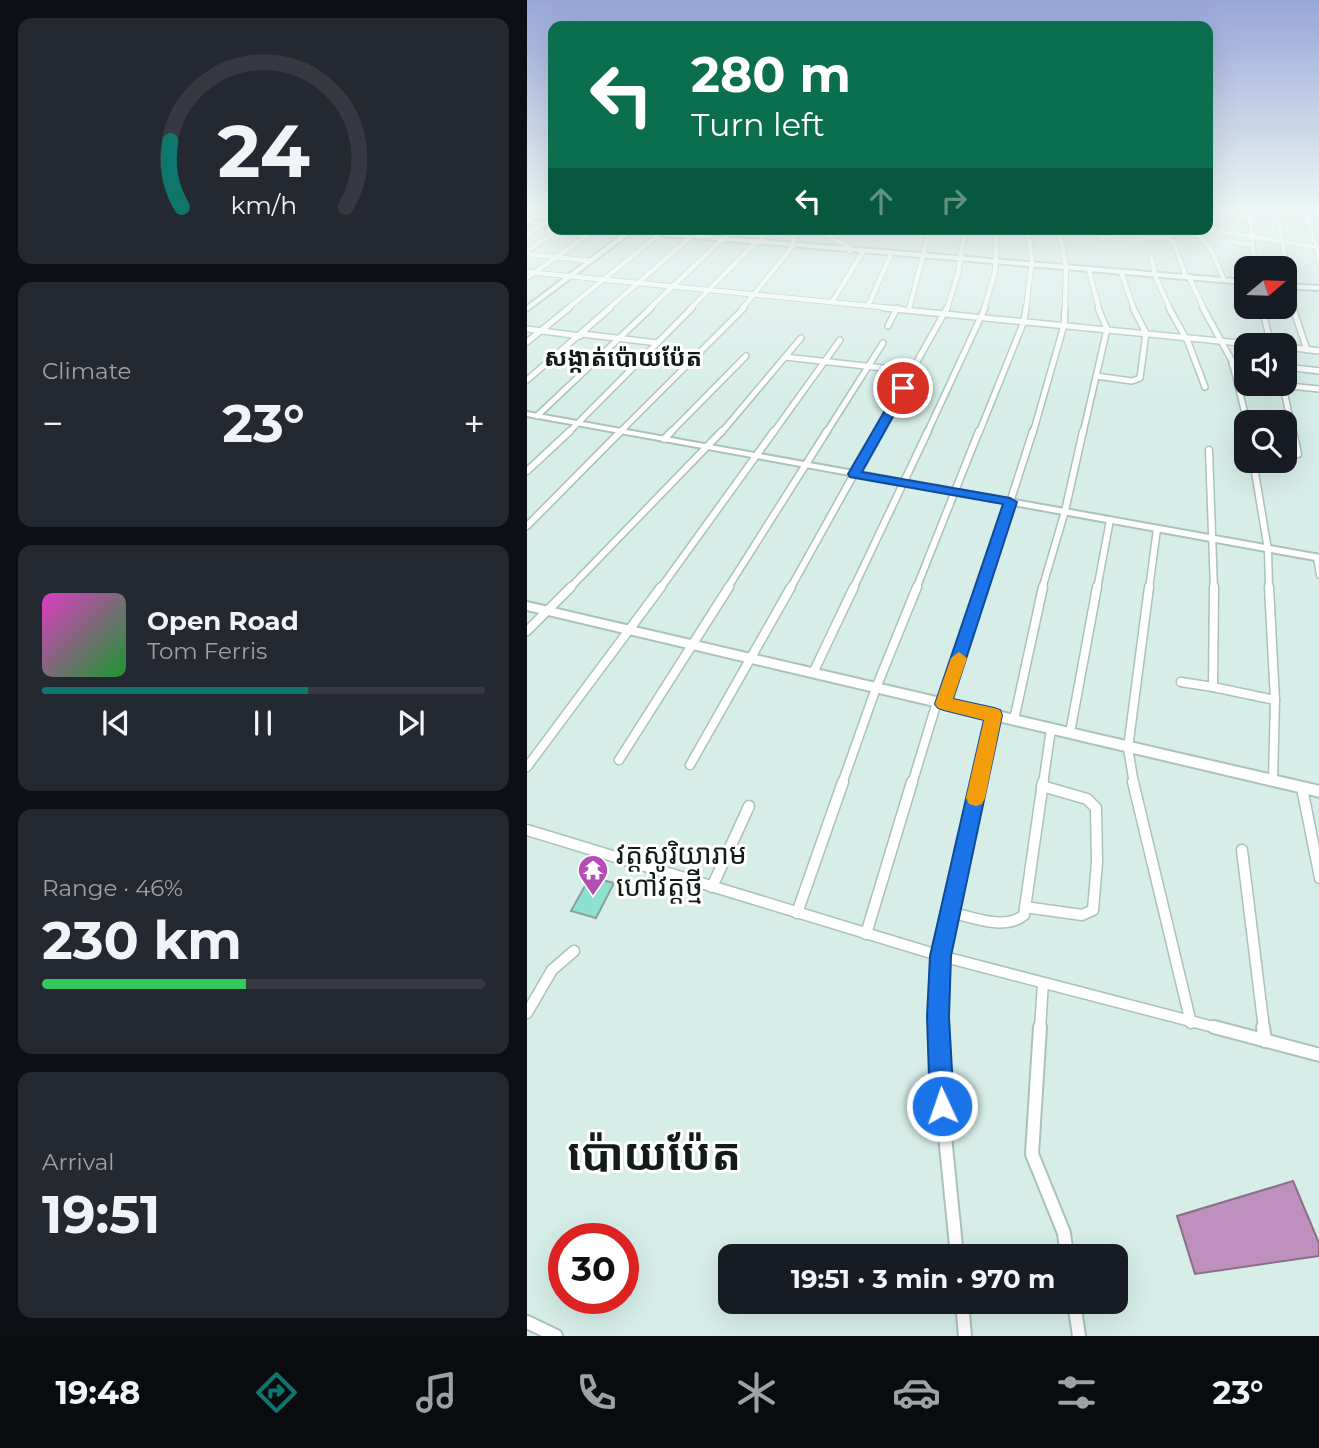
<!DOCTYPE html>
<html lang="en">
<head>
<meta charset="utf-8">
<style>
	:root { --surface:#171b24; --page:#242831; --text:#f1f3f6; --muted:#9ea1a6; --line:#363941; --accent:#0f766e }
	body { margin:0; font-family:Montserrat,"Noto Sans Khmer",sans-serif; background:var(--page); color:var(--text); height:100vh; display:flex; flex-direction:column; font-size:26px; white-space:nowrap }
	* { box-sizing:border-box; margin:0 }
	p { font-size:23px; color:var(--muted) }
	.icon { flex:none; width:38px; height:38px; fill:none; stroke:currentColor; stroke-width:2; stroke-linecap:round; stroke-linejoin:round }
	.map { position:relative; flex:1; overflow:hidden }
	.drawer { display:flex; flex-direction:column; gap:18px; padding:18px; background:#0d0f14; width:527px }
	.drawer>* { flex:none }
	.guide { position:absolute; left:21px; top:21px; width:665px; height:214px; border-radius:14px; box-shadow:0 7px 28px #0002; background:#0b6e4f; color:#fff; overflow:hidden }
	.needle { width:46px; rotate:71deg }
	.fabs { position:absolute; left:707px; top:256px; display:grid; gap:14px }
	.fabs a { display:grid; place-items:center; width:63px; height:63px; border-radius:14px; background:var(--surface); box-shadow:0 7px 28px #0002; font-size:35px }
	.speed { position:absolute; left:21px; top:1223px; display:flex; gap:14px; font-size:35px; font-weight:700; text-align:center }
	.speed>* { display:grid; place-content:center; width:91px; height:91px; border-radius:50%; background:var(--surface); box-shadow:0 7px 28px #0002; line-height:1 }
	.speed .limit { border:10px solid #d22; background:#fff; color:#111 }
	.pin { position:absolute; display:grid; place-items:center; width:60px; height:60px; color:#fff; margin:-30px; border:4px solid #fff; border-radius:50%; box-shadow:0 2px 7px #0007 }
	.me { position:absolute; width:77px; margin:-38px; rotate:357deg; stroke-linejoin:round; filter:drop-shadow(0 0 5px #0008) }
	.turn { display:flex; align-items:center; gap:24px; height:147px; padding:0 28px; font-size:32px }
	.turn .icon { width:91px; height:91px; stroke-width:2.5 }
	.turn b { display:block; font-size:49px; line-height:60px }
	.lanes { display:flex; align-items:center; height:66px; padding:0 28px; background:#0003; justify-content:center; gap:35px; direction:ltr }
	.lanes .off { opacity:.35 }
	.big { font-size:52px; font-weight:700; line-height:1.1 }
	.drawer .tile { flex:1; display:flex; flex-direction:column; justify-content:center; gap:10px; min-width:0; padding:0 24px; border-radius:14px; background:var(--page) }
	.drawer .dial { align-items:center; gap:0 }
	.dial svg { height:182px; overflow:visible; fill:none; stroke:var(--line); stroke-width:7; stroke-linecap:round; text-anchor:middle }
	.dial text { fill:var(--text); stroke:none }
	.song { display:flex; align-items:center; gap:21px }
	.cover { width:84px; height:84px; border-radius:10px; background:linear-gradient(135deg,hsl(310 70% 55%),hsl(130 70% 35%)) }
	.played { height:7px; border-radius:4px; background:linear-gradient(90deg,var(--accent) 60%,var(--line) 60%) }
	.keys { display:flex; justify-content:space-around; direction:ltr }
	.heat { display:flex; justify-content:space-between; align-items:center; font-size:38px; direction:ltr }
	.charge { height:10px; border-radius:5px; background:linear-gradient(90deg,#34c759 46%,var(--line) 0) }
	.trip { position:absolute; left:191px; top:1244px; width:410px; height:70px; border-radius:14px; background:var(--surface); box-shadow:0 7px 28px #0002; font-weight:700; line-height:70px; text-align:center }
	.tabs { display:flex; height:112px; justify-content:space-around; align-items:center; background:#090b0e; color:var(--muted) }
	.tabs .icon { width:49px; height:49px }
	.tabs .on { color:var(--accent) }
	.tabs b { font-size:32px; color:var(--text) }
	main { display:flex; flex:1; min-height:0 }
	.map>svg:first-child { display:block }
	.water { fill:#be90bd; stroke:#8b6d8c; stroke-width:2 }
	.building { fill:#8ee0d0; stroke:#8ba09b; stroke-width:2 }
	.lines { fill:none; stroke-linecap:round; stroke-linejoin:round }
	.minor-far5-casing { stroke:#abc1bc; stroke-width:6 }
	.minor-far4-casing { stroke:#abc1bc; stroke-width:8 }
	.minor-far3-casing { stroke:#abc1bc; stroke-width:9 }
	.minor-far2-casing { stroke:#abc1bc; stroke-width:11 }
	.minor-far1-casing { stroke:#abc1bc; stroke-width:13 }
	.minor-casing { stroke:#abc1bc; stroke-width:16 }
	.tertiary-casing { stroke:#abc1bc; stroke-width:4 }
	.minor-far5 { stroke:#fff; stroke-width:4.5 }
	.minor-far4 { stroke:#fff; stroke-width:5 }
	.minor-far3 { stroke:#fff; stroke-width:6 }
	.minor-far2 { stroke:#fff; stroke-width:8 }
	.minor-far1 { stroke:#fff; stroke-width:10 }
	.minor { stroke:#fff; stroke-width:12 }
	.tertiary { fill:#fff; fill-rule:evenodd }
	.route { fill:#1a73e8; stroke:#114b97; stroke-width:2 }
	.slow { fill:#f59e0b }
	.labels { text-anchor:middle; stroke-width:6; stroke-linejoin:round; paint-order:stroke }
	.far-district-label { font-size:24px; font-weight:bold; fill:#141c1a; stroke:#fff }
	.near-poi-label { font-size:28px; fill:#141c1a; stroke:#fff; text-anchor:start }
	.near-town-label { font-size:44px; font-weight:bold; fill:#141c1a; stroke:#fff }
</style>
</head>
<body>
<main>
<section class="drawer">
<div class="tile dial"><svg viewBox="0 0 100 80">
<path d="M14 69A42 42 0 1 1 86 69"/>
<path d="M14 69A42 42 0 0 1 9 40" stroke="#0f766e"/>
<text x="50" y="56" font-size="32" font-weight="700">24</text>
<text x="50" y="72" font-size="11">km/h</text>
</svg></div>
<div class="tile"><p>Climate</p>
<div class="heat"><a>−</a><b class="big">23°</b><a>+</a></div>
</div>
<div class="tile">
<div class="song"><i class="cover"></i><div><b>Open Road</b><p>Tom Ferris</p></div></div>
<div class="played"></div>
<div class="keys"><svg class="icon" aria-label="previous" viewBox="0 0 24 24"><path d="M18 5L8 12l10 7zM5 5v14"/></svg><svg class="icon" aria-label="pause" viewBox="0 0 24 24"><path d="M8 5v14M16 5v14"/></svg><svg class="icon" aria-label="next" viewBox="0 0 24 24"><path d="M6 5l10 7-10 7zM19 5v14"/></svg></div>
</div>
<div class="tile"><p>Range · 46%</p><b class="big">230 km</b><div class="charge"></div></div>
<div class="tile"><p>Arrival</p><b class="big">19:51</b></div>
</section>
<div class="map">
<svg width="793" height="1336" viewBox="0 0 793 1336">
	<rect width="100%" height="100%" fill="#d7eee8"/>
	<polygon class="water" points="766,1181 792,1243 792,1256 668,1274 650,1216"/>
	<polygon class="building" points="63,877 87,883 69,918 44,911"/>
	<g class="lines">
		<g class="minor-far5-casing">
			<g id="minor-far5">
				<polyline points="691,210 695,212 696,232"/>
				<polyline points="722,210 728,268"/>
				<polyline points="750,210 763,287"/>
				<polyline points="778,210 793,260"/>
				<polyline points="695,215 723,219"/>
				<polyline points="0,220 17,210"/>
				<polyline points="298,229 304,238 323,247 323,251"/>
				<polyline points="532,229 539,268 538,309"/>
				<polyline points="587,229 594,239"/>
				<polyline points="606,229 614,238 643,238"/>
				<polyline points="636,229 647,243 659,277"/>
				<polyline points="667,229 686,253 697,280"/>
				<polyline points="679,229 793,248"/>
				<polyline points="0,235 26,218"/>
				<polyline points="573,238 616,239"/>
				<polyline points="706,242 726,245"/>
				<polyline points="232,243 241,229"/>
				<polyline points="0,251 33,229"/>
				<polyline points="0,254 64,261"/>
				<polyline points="624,257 629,278 643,309"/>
				<polyline points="562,270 572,309"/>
				<polyline points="0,272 374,309"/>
				<polyline points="594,272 607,309"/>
				<polyline points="662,277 677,309"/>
				<polyline points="0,278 69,229"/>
				<polyline points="759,286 767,309"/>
				<polyline points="305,302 336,252"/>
				<polyline points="341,306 364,254"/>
				<polyline points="735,306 736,309"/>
				<polyline points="756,306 757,309"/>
				<polyline points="40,309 139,229"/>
				<polyline points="81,309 173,229"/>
				<polyline points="122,309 206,229"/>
				<polyline points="163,309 229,242"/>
				<polyline points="215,309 266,246 268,229"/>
				<polyline points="382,309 403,229"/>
				<polyline points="420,309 431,273 438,229"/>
				<polyline points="457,309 468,272 470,229"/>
				<polyline points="499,309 505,261 501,229"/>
			</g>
		</g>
		<g class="minor-far4-casing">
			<g id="minor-far4">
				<polyline points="357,308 733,345"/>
				<polyline points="642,308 661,342 678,387"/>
				<polyline points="676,308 705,361 720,422"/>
				<polyline points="735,308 744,345"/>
				<polyline points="757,308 759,315"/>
				<polyline points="766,308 780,350"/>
				<polyline points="361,326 370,308"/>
				<polyline points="0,329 53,336"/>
				<polyline points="55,334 131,343"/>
				<polyline points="0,342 42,308"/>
				<polyline points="758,347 793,351"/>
				<polyline points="258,357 383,371"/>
				<polyline points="705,364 719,365"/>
				<polyline points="758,367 793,371"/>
				<polyline points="569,376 605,381 613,378 619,333 606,308"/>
				<polyline points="0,380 83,308"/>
				<polyline points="734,383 793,389"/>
				<polyline points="756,386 766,433"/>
				<polyline points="10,416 124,308"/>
				<polyline points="41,433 165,308"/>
				<polyline points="92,433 217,308"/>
				<polyline points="143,433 219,356"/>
				<polyline points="194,433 274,338"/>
				<polyline points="246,433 313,340"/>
				<polyline points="299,433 356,343"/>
				<polyline points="350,433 420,308"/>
				<polyline points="400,433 458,308"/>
				<polyline points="452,433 497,321 499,308"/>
				<polyline points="506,433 537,325 538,308"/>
				<polyline points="556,433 580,329 571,308"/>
			</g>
		</g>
		<g class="minor-far3-casing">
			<g id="minor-far3">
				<polyline points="766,431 771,454"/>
				<polyline points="137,439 145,431"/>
				<polyline points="682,450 687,589"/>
				<polyline points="726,460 741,550 742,589"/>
				<polyline points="0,471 43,431"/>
				<polyline points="0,526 94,431"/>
				<polyline points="790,558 793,575"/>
				<polyline points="42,589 195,431"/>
				<polyline points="133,589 247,431"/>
				<polyline points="200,589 300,431"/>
				<polyline points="263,589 351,431"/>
				<polyline points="326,589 401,431"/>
				<polyline points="389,589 452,431"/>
				<polyline points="455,589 506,431"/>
				<polyline points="515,589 538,511 556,431"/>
				<polyline points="570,589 583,520"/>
				<polyline points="622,589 630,529"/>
			</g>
		</g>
		<g class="minor-far2-casing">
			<g id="minor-far2">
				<polyline points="687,587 686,687 748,700"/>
				<polyline points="742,587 748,700 746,781"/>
				<polyline points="0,631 44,587"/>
				<polyline points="286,673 327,587"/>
				<polyline points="654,682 686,687"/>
				<polyline points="417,704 455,587"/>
				<polyline points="487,720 516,587"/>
				<polyline points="543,733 570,587"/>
				<polyline points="92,760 202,587"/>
				<polyline points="163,765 264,587"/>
				<polyline points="0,767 134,587"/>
				<polyline points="315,784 349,688 390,587"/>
				<polyline points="385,784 410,702"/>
				<polyline points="452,784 467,715"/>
				<polyline points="516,784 524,729"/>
				<polyline points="607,784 601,748 622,587"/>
			</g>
		</g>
		<g class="minor-far1-casing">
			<g id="minor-far1">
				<polyline points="606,782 664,1023"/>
				<polyline points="775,788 793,878"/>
				<polyline points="0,830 414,956 694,1029"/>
				<polyline points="715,850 737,1029"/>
				<polyline points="185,887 222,806"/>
				<polyline points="498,907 555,915 566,910 570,862 569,808 560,799 515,786"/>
				<path d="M423 912C445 917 478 931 497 915L516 782"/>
				<polyline points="270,913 316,782"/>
				<polyline points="339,934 385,782"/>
				<polyline points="0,1013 25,970 47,951"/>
				<polyline points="412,1029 414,956 452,782"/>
				<polyline points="513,1029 516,983"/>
			</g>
		</g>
		<g class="minor-casing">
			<g id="minor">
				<polyline points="411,1027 415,1106 430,1256"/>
				<polyline points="513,1027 505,1154 537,1233 540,1256"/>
				<polyline points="687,1027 793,1055"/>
				<polyline points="736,1027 738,1041"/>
				<polyline points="435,1302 438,1336"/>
				<polyline points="547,1302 552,1336"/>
				<polyline points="0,1322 29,1336"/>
			</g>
		</g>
		<g class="tertiary-casing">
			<g id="tertiary">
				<polygon points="0,221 26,223 26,225 0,223"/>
				<polygon points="77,229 100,229 719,280 719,284 104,233 0,311 0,306 98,232"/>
				<polygon points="758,284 793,286 793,290 758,288"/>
				<polygon points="0,412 793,555 793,561 0,416"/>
				<polygon points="0,602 793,786 793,797 0,610"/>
			</g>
		</g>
		<use href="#minor-far5" class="minor-far5"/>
		<use href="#minor-far4" class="minor-far4"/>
		<use href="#minor-far3" class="minor-far3"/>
		<use href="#minor-far2" class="minor-far2"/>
		<use href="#minor-far1" class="minor-far1"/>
		<use href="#minor" class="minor"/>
		<use href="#tertiary" class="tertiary"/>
	</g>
	<linearGradient id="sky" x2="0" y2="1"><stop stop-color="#97a6d7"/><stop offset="0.53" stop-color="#edf7f5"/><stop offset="1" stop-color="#edf7f5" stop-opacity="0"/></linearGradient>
	<rect width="793" height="397" fill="url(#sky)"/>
	<polygon class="route" points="376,384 382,388 335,472 483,498 490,502 426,699 467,708 473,710 475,715 424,956 422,1017 427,1106 424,1115 415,1118 407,1115 403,1106 400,1017 403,956 457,720 417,710 411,708 408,704 476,504 323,477 321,474 371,388"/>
	<polygon class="slow" points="432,652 440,658 426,699 467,708 473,710 475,715 458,798 455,804 449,806 442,804 439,798 457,720 417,710 411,708 408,704 424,658"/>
	<defs>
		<g id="temple-pin" transform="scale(1.575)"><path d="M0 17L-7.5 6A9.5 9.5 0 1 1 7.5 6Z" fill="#b34fb4" stroke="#fff"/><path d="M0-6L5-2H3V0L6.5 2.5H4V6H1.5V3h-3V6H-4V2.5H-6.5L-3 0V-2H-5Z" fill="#fff"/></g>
	</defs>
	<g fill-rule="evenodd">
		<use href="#temple-pin" x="66" y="870"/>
	</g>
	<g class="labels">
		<g class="far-district-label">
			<text x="96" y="366">សង្កាត់ប៉ោយប៉ែត</text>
		</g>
		<g class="near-poi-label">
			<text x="89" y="864">វត្តសូរិយារាម<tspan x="89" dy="32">ហៅវត្តថ្មី</tspan></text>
		</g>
		<g class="near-town-label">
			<text x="127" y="1170">ប៉ោយប៉ែត</text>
		</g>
	</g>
</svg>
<div class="fabs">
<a><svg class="needle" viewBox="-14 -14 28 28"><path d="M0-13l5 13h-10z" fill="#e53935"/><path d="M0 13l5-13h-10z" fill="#9ea1a6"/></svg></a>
<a><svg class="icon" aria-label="sound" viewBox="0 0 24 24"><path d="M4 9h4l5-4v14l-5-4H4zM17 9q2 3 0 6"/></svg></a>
<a><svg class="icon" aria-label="search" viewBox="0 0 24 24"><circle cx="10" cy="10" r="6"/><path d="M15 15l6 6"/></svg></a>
</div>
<div class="speed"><div class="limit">30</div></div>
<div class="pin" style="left:376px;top:388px;background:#d93025"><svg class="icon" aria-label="arrive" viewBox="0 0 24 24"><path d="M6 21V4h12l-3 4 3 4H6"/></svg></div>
<svg class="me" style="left:415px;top:1106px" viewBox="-20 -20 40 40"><circle r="17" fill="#1a73e8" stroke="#fff" stroke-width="3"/><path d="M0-11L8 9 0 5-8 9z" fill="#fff"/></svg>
<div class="trip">19:51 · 3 min · 970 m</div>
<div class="guide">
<div class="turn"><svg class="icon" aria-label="left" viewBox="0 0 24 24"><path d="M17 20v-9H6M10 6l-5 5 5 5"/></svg><div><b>280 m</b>Turn left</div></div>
<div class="lanes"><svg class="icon" aria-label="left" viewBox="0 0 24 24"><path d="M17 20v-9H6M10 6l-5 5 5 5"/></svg><svg class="icon off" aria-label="ahead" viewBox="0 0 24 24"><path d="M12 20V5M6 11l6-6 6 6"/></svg><svg class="icon off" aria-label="right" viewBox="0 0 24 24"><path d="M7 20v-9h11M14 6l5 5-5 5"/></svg></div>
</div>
</div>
</main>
<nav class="tabs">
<b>19:48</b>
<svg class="icon on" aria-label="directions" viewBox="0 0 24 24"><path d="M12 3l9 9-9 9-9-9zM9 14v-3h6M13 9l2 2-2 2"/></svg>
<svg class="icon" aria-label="music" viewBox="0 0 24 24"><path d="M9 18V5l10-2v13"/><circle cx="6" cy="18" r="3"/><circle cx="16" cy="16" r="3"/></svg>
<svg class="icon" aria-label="phone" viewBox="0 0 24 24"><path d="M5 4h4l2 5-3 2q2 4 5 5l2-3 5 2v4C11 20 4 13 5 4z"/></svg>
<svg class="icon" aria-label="climate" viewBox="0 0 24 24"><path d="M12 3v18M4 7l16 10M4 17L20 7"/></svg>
<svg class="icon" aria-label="car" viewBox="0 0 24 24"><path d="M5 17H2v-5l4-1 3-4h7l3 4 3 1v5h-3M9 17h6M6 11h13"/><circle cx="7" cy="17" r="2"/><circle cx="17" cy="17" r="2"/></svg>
<svg class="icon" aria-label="filters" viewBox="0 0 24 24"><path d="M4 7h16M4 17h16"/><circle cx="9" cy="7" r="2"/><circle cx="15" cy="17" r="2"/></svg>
<b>23°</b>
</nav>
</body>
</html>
